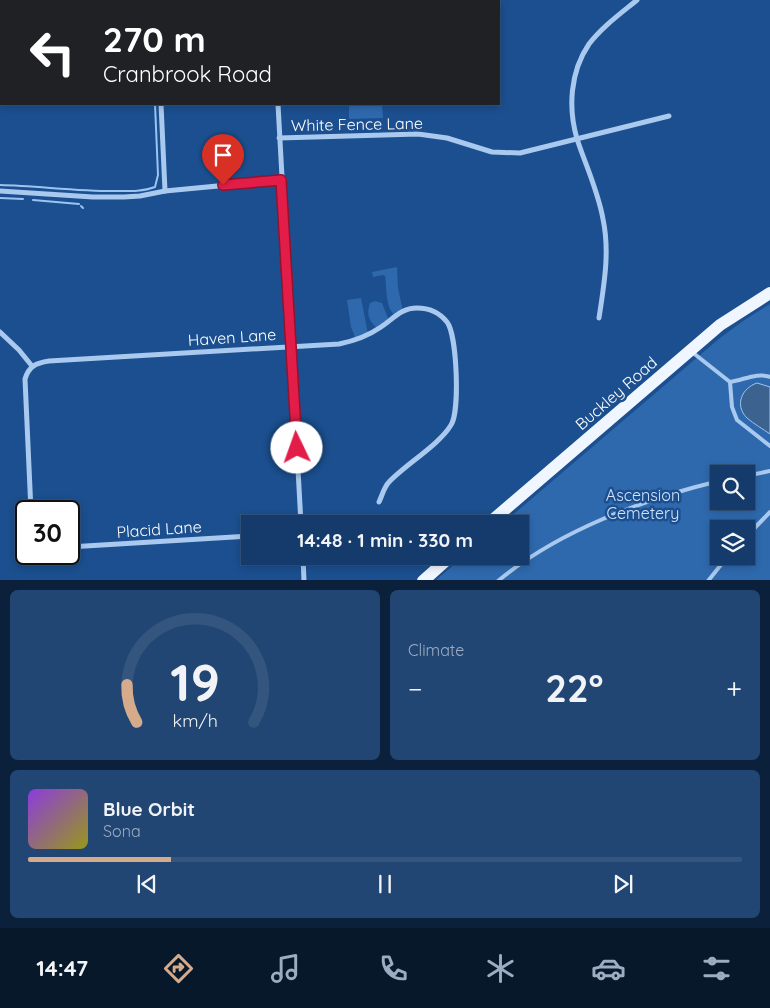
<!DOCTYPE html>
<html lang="en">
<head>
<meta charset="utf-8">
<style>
	:root { --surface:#143b6b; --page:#214673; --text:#f1f3f6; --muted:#9dadc1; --line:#33557e; --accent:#d6ab8b }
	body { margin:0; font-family:Quicksand,sans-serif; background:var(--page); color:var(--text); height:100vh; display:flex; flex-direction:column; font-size:19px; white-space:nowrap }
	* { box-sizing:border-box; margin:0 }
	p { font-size:16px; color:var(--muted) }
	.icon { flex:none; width:28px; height:28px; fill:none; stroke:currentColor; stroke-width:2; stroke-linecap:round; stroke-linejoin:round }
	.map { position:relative; height:580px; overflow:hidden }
	.panel { display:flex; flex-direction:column; gap:10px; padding:10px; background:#0b203b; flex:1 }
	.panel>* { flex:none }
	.guide { position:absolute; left:0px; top:0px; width:500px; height:105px; box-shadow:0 2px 8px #0003,0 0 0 1px var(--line); background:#202124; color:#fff; overflow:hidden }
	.controls { position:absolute; left:710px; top:465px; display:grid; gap:10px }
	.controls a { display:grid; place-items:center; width:45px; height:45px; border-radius:0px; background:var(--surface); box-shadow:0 2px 8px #0003,0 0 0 1px var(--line); font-size:25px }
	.speed { position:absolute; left:15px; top:500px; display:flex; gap:10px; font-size:25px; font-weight:700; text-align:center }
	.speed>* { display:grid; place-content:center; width:65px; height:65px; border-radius:50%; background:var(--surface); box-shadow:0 2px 8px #0003,0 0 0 1px var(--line); line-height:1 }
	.speed .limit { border:2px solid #111; border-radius:8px; background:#fff; color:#111 }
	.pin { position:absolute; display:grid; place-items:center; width:42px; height:42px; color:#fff; margin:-51px -21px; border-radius:50% 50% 50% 0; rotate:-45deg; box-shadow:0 0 5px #0007 }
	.pin .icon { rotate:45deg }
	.me { position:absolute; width:55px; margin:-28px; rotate:357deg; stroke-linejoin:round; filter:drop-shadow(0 0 4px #0008) }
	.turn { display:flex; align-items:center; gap:18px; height:105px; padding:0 20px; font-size:22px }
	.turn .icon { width:65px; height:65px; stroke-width:2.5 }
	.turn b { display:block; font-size:35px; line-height:42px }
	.big { font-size:38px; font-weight:700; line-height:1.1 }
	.panel .widget { flex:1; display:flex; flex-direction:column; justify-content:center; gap:8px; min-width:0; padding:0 18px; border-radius:8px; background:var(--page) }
	.panel .dial { align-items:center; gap:0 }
	.dial svg { height:130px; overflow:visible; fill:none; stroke:var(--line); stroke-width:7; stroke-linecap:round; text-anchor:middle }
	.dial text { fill:var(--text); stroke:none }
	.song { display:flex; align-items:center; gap:15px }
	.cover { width:60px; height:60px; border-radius:8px; background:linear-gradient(135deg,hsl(270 70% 55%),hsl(60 70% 35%)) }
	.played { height:5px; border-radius:2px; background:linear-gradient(90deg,var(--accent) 20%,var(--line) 20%) }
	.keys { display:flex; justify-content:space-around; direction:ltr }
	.heat { display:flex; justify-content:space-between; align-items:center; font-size:28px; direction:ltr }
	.panel .tiles { flex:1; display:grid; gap:10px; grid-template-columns:1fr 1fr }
	.widget:last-child { grid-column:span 2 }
	.trip { position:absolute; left:241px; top:515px; width:288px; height:50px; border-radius:0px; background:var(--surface); box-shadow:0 2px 8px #0003,0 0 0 1px var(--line); font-weight:700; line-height:50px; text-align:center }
	.dock { display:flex; height:80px; justify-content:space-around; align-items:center; background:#08182b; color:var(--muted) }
	.dock .icon { width:35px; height:35px }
	.dock .active { color:var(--accent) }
	.dock b { font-size:22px; color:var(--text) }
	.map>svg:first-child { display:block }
	.green { fill:#2e69ad; fill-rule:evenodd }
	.water { fill:#3c6290; stroke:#9cc4f0 }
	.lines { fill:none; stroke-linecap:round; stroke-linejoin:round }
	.stream { stroke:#9cc4f0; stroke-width:2 }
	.service { stroke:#a9c9ee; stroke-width:4 }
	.minor { stroke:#a9c9ee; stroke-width:5 }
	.primary { stroke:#f0f6ff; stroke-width:12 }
	.route-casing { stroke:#92132f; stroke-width:12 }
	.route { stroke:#e11d48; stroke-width:9 }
	.labels { text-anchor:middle; stroke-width:5; stroke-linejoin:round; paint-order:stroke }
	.street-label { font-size:16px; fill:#fff; stroke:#1b4f8f }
	.park-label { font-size:16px; fill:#cfe3fa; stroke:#1b4f8f }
</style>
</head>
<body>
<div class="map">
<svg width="770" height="581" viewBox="0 0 770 581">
	<rect width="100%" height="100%" fill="#1b4f8f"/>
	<g class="green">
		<polygon points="349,104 382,104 383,118 349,119"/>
		<path d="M397 267 398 288 403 311 395 315C385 308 387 288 385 276L383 275 373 277 372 272Z"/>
		<polygon points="361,298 368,334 356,340 351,327 347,300"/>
		<path d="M375 301 382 303 389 321 378 329C369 322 366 314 370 303Z"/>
		<path d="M770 304V580L435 581 464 556H520V524H502L720 338 746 319ZM719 474H746V501H719ZM719 529H746V556H719Z"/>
	</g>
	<path class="water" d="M757 383 770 387V434C763 429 754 424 747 418 734 405 742 388 757 383Z"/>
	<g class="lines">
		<g class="stream">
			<polyline points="0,72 1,72"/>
			<path d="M0 185C38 186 75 191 113 191 127 191 142 192 155 187L158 175 155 104"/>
			<polyline points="0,198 23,199"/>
			<polyline points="33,200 79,204"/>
			<polyline points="81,206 83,208"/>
		</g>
		<g class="service">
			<polyline points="692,352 730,382 732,407 737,420 770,446"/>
			<path d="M730 382C744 380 757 372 770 377"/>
			<polyline points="746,476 770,471"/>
			<polyline points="746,537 770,512"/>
			<path d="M498 581C558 531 644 499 719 481"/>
			<polyline points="708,581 728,556"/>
		</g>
		<g class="minor">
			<polyline points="274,0 274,1"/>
			<polyline points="0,62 1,62"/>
			<polyline points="161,104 165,191"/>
			<polyline points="278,104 301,524"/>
			<polyline points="279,138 418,134 447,138 492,152 520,153 669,116"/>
			<polyline points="0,191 93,197 124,197 140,196 165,191 281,180"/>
			<path d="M599 318C604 285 610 252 603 219 598 191 586 166 577 139 568 108 570 72 589 44 602 27 620 14 637 0"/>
			<polyline points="0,332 19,350 32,366"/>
			<path d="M31 511 25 379C29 366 36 363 49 361L339 344C354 341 368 336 381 327 393 319 401 308 417 308 429 308 439 312 447 322 457 335 460 411 451 425 439 445 406 464 389 482 384 487 382 496 379 502"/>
			<polyline points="69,547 250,536"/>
			<polyline points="303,556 304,581"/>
		</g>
		<g class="primary">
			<polyline points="488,524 720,325 770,293"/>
			<polyline points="423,581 451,556"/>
		</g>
	</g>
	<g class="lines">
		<g class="route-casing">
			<polyline id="route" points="223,185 281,180 297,448"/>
		</g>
		<use href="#route" class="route"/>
	</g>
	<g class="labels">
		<g class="street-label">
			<text transform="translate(357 124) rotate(-1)" y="6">White Fence Lane</text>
			<text transform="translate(232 337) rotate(-4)" y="6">Haven Lane</text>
			<text transform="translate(616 393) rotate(-41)" y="6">Buckley Road</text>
			<text transform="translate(159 529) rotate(-4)" y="6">Placid Lane</text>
		</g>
		<g class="park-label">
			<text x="643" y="501">Ascension<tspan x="643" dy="18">Cemetery</tspan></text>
		</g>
	</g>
</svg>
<div class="controls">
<a><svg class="icon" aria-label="search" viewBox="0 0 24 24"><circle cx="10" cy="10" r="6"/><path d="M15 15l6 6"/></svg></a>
<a><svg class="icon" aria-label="layers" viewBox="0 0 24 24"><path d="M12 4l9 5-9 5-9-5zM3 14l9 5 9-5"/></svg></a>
</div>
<div class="speed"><div class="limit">30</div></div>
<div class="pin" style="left:223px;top:185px;background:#d93025"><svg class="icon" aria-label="arrive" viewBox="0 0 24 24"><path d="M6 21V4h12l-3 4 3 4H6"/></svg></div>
<svg class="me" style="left:297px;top:448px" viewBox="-20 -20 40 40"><circle r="19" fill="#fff"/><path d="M0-13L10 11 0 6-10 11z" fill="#e11d48"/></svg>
<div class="trip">14:48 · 1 min · 330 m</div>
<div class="guide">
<div class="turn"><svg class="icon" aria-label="left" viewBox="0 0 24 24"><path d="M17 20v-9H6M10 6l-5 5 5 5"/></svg><div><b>270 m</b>Cranbrook Road</div></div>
</div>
</div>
<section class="panel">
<div class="tiles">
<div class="widget dial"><svg viewBox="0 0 100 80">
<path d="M14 69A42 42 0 1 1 86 69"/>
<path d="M14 69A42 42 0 0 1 8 46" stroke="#d6ab8b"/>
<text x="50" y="56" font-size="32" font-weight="700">19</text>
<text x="50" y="72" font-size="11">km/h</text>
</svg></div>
<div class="widget"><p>Climate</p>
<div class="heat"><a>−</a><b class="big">22°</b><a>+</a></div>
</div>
<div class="widget">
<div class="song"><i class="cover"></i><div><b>Blue Orbit</b><p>Sona</p></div></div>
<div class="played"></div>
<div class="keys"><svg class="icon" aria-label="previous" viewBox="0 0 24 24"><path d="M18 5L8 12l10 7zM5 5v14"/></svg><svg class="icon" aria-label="pause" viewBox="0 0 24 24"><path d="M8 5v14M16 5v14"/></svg><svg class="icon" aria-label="next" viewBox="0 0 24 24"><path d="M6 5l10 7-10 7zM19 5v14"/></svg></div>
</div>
</div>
</section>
<nav class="dock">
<b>14:47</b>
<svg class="icon active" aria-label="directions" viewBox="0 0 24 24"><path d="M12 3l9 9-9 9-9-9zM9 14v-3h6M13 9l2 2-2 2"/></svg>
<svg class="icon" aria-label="music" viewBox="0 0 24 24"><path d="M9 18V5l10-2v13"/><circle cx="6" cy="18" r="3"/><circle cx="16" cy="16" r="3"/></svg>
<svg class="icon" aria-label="phone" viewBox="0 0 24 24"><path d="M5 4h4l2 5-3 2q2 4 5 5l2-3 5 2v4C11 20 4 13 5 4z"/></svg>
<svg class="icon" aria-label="climate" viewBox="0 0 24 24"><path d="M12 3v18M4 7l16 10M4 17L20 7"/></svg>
<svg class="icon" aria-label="car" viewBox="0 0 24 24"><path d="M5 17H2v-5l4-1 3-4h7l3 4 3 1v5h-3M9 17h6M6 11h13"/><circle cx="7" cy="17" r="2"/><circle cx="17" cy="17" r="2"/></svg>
<svg class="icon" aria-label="filters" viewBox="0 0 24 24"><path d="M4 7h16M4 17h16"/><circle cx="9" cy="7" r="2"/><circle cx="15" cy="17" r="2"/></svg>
</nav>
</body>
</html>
